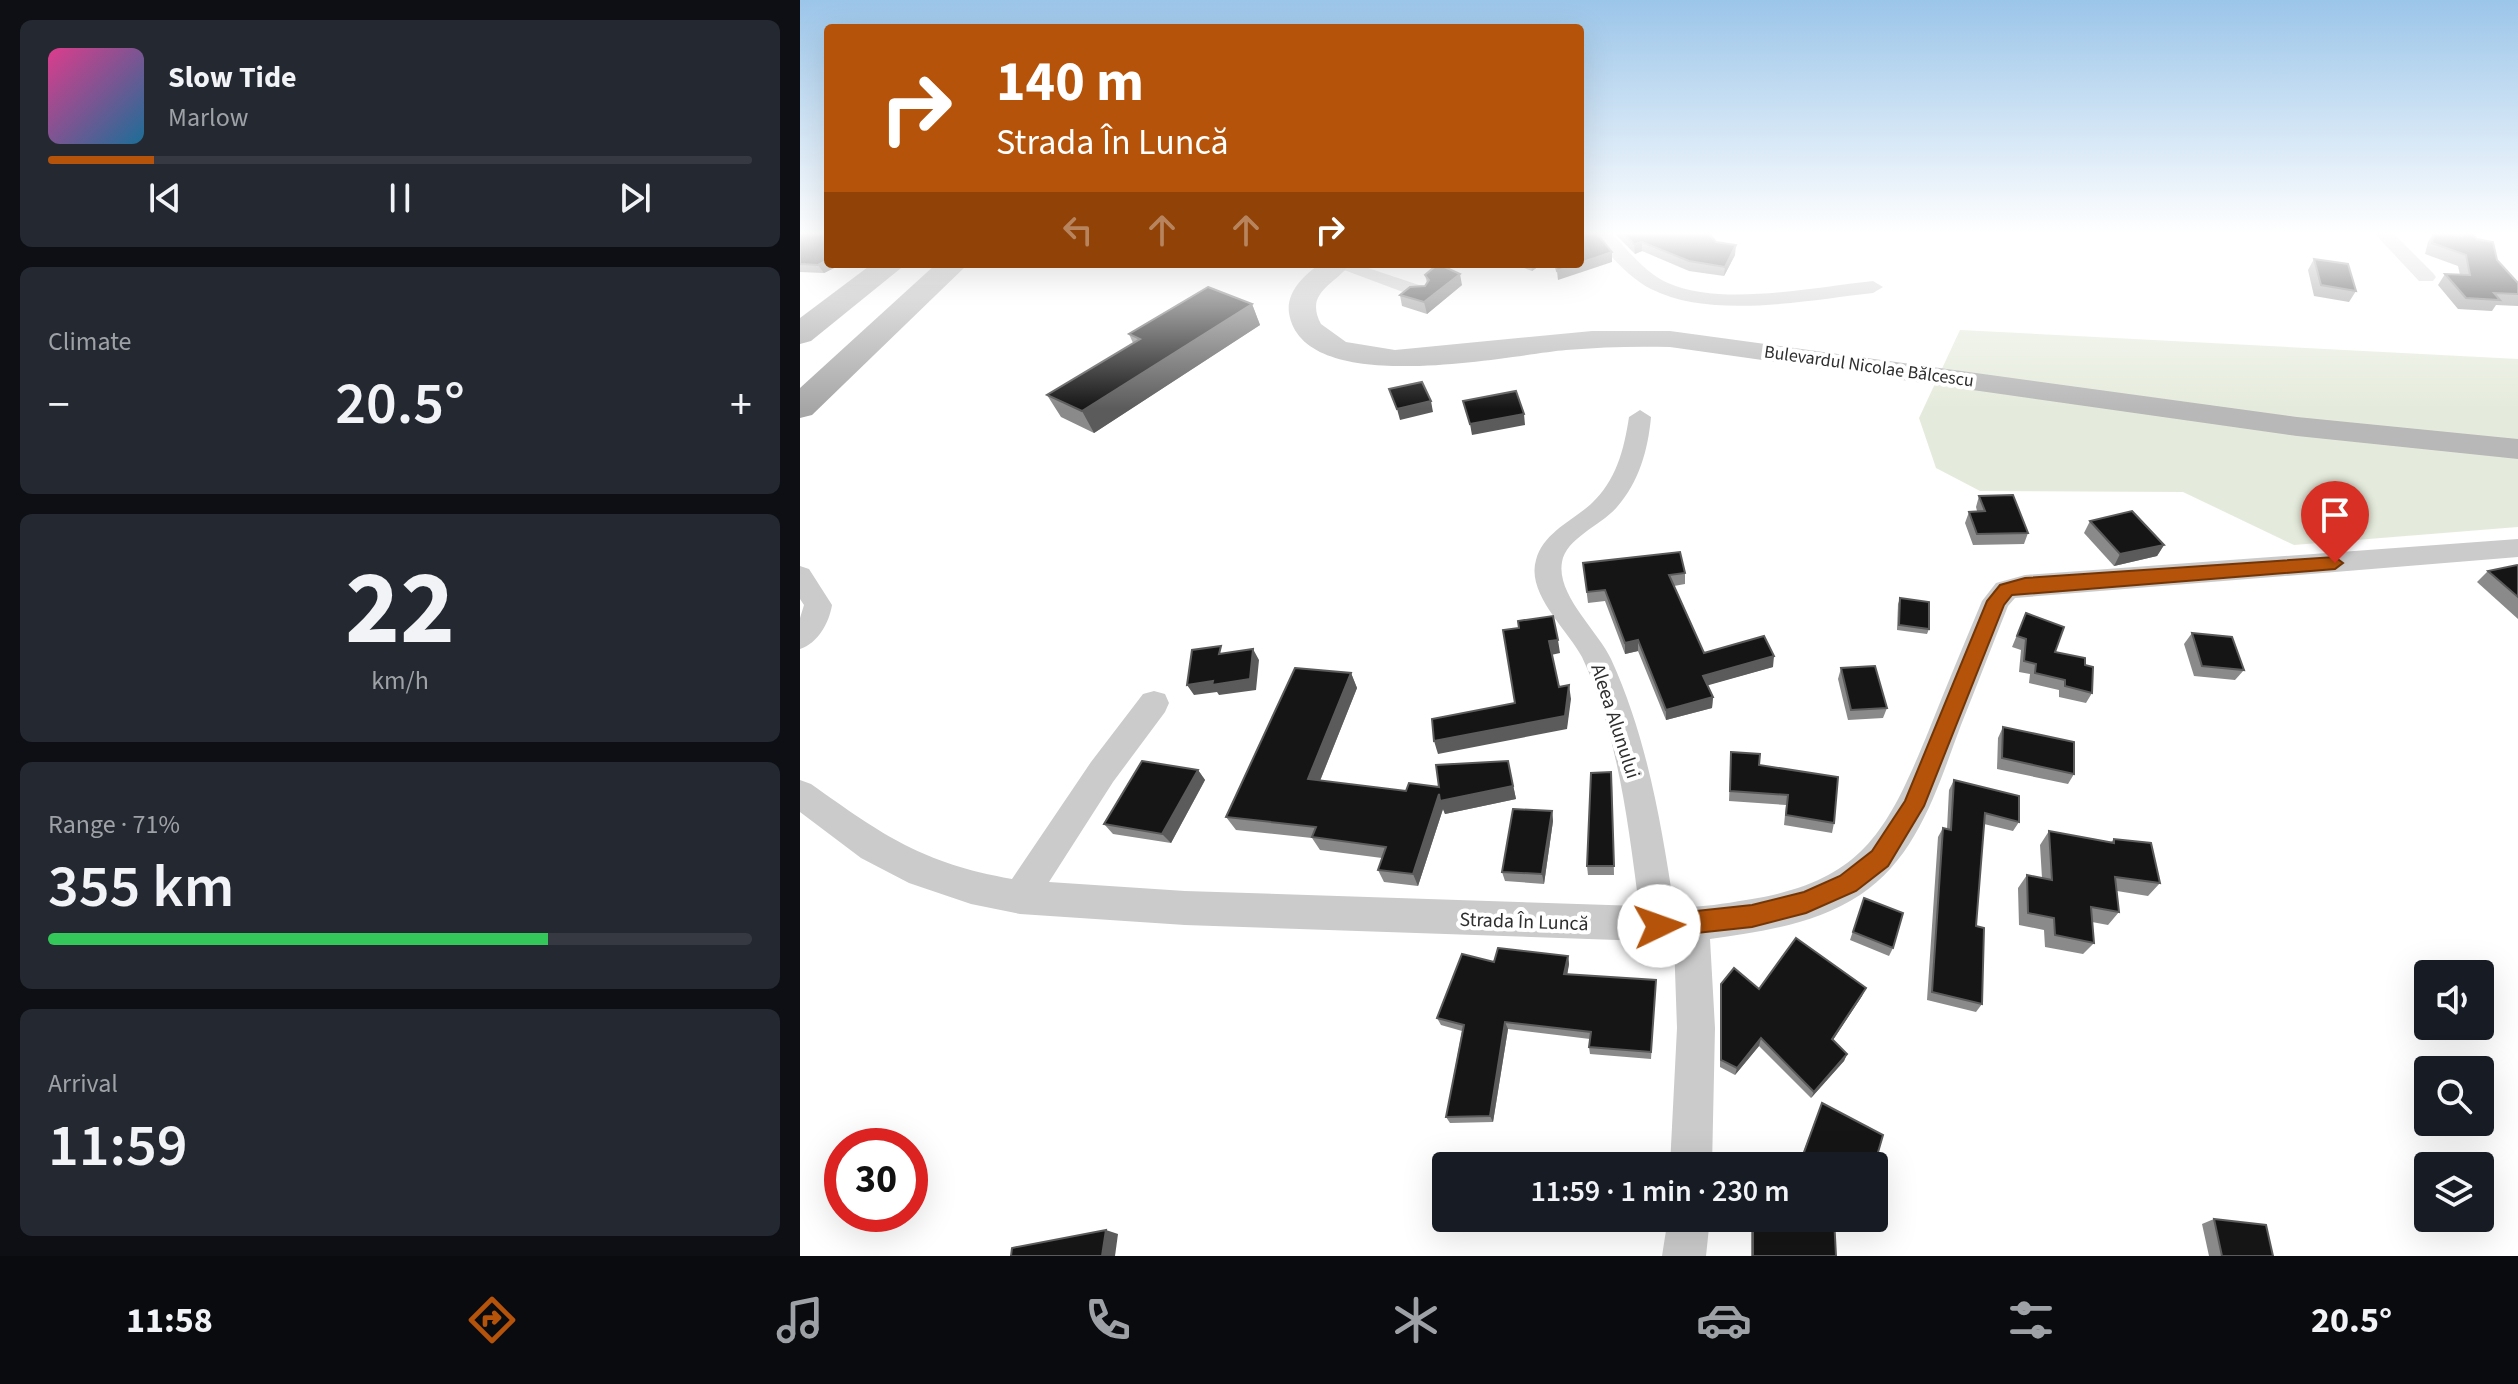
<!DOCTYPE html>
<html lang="en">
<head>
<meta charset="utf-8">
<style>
	:root { --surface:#171b24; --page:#242831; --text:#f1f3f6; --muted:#9ea1a6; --line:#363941; --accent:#b45309 }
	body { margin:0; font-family:"Source Sans 3",sans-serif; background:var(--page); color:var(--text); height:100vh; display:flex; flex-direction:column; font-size:30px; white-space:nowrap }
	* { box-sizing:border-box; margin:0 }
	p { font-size:26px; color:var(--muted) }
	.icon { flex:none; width:44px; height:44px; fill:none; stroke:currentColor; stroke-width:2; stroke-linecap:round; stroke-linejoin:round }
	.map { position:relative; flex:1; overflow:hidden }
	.panel { display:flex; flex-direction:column; gap:20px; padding:20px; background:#0d0f14; width:800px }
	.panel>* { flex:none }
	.top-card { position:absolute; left:24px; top:24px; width:760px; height:244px; border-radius:8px; box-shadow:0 8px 32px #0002; background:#b45309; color:#fff; overflow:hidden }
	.fabs { position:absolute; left:1614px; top:960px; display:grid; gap:16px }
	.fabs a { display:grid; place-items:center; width:80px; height:80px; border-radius:8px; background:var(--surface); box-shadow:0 8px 32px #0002; font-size:40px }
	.speed { position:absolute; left:24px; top:1128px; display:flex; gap:16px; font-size:40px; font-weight:700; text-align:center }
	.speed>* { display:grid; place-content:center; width:104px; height:104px; border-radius:50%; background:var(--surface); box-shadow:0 8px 32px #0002; line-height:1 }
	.speed .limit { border:12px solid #d22; background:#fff; color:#111 }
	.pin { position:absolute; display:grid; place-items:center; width:68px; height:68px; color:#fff; margin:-82px -34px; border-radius:50% 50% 50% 0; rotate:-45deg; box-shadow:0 0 8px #0007 }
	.pin .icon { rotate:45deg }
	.me { position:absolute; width:88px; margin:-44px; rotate:87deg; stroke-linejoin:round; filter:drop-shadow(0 0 6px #0008) }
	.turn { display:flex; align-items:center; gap:28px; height:168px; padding:0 40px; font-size:36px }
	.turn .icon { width:104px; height:104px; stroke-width:2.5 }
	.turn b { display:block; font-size:56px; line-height:68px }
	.lanes { display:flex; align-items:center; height:76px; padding:0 40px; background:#0003; justify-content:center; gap:40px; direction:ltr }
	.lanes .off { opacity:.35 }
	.big { font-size:60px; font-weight:600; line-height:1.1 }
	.panel .widget { flex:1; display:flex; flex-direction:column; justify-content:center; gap:12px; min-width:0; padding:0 28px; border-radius:12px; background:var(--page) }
	.panel .dial { align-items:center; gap:0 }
	.dial b { font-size:104px; line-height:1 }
	.song { display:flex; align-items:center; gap:24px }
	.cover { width:96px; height:96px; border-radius:12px; background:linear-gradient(135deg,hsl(330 70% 55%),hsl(200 70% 35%)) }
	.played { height:8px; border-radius:4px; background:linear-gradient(90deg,var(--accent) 15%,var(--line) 15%) }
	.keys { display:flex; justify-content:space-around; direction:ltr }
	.heat { display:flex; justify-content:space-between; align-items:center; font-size:44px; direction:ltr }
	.charge { height:12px; border-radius:6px; background:linear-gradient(90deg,#34c759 71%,var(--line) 0) }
	.trip { position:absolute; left:632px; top:1152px; width:456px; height:80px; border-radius:8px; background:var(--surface); box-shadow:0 8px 32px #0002; font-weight:600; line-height:80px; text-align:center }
	.dock { display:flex; height:128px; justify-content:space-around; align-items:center; background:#090b0e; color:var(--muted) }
	.dock .icon { width:56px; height:56px }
	.dock .on { color:var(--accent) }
	.dock b { font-size:36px; color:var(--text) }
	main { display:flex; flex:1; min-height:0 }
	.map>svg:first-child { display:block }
	.green { fill:#e5ebdc }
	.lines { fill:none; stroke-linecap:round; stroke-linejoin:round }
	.street { fill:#cbcbcb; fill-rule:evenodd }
	.secondary { fill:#b8b8b8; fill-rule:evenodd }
	.primary { fill:#a6a6a6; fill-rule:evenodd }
	.wall { fill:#8a8a8a }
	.shaded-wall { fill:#5b5b5b }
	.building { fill:#151515; stroke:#5b5b5b; stroke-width:2 }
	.route { fill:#b45309; stroke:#753606; stroke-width:2 }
	.labels { text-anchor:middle; stroke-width:8; stroke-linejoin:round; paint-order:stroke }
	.far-street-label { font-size:18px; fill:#2e2e2e; stroke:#fff }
	.street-label { font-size:20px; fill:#2e2e2e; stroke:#fff }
</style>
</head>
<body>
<main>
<section class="panel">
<div class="widget">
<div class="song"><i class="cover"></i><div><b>Slow Tide</b><p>Marlow</p></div></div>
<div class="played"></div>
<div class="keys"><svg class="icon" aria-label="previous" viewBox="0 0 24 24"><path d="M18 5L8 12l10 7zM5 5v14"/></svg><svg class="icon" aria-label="pause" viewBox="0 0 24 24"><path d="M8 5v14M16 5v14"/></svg><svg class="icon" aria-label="next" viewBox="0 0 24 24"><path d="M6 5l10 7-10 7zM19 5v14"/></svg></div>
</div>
<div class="widget"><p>Climate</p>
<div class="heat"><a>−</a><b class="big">20.5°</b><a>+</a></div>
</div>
<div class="widget dial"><b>22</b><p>km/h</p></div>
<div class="widget"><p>Range · 71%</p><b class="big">355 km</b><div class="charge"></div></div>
<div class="widget"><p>Arrival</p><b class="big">11:59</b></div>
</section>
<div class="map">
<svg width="1718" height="1256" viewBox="0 0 1718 1256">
	<rect width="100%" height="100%" fill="#fff"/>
	<polygon class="green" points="1160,330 1718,359 1718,527 1494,545 1383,492 1180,491 1136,468 1119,418"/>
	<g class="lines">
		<g class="street">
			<path d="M793 234H812C829 251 845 273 868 283 923 307 1014 287 1073 281L1083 287 1073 293C1008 300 912 320 851 289 829 278 808 254 793 234Z"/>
			<polygon points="1575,234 1594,234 1633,273 1636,277 1633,281 1619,281"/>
			<polygon points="528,264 556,264 625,287 628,291 625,295 611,295"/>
			<path d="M840 410 851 417C848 450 839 482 817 507 802 525 766 538 762 562 756 595 798 631 811 659 847 738 861 822 874 907 898 908 922 904 946 900 1063 882 1087 832 1129 730 1146 687 1164 644 1182 601L1196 583 1225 575 1718 539V557L1215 598 1208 606C1192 646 1177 685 1161 725 1138 786 1118 857 1060 895 1016 924 961 932 910 939L915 1028 912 1166H870L877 1028 874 942 385 925 220 914 171 904 109 883 61 858 0 812V780L11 784C84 836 122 863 212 879L291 762 343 694 354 691 365 694 369 703 365 712 313 782 249 882 385 891 839 906C828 823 818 734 782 657 768 630 726 594 736 560 743 533 772 521 791 504 816 481 824 450 829 417Z"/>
			<path d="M0 566 9 569 32 605C29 623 18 643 0 649V618L4 605 0 599Z"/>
			<polygon points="868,1218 910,1218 906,1256 862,1256"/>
		</g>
		<path class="secondary" d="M520 264H550C535 285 504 292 521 324L546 342 595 350 792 331H870L1497 417 1718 439V459L1497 436 870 347C835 346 801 347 766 350 709 355 503 400 489 313 486 292 504 275 520 264Z"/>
		<g class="primary">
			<polygon points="72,264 106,264 11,341 0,344 0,318"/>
			<polygon points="136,264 168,264 12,415 0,418 0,388"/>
		</g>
	</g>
	<g class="wall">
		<polygon points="0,234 28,264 58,264 53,268 36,267 24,273 0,272"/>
		<polygon points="815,234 909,234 916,242 935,255 924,276 889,271 842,251 835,254"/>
		<polygon points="1633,234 1672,234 1718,283 1718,306 1696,305 1692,311 1658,309 1638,285 1645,274 1660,275 1658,266 1625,254 1628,242"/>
		<polygon points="1514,259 1556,291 1549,302 1514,296 1508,270"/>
		<polygon points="714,264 742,264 732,271"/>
		<polygon points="625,275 662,285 627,314 602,306 600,295 625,286 627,283"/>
		<polygon points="452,304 460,325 294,433 261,417 247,395 333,343 329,334"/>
		<polygon points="1179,496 1228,533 1224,544 1173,545 1165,523 1169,512 1177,511 1176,507"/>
		<polygon points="1290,521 1364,545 1357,556 1314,566 1284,533"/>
		<polygon points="783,563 885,573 885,584 874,586 904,653 973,667 907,685 913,697 912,708 866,720 838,651 825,654 805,601 788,603"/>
		<polygon points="1718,566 1718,619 1677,582 1688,571"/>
		<polygon points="1100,598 1129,629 1127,634 1097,630 1098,604"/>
		<polygon points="1226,613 1255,652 1285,665 1292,693 1286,703 1259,697 1259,690 1229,683 1230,674 1219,672 1221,650 1212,647"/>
		<polygon points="1392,633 1444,670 1435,680 1394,676 1384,644"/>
		<polygon points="1041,668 1087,708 1083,718 1048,720 1038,679"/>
		<polygon points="551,673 557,688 520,781 606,791 639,787 708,761 716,799 645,814 643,809 618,886 584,882 578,870 582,858 520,850 512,838 436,830 426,817"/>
		<polygon points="1203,727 1274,774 1268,784 1197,769 1198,738"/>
		<polygon points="931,752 959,765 1034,823 1032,833 984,825 986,805 929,801"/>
		<polygon points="398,770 405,780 371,843 313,834 304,824"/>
		<polygon points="1154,780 1219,822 1213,831 1184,824 1176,926 1182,1004 1176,1012 1127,1000 1138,837 1143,828 1147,829 1149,790"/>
		<polygon points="812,782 814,875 788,875 787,866"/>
		<polygon points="752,811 753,821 744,884 705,881 702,872"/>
		<polygon points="1249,831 1311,842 1314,839 1360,883 1348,896 1317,891 1319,912 1308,925 1292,922 1294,943 1283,954 1245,947 1244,930 1219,925 1218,888 1227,875 1242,878 1240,845"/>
		<polygon points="1064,898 1093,948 1089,956 1050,940"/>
		<polygon points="768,956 769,964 767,974 856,980 851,1059 790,1054 789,1047 790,1039 708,1029 693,1122 650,1123 646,1117 662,1031 641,1025 637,1018 694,962"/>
		<polygon points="921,984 959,989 1062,996 1033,1040 1047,1054 1044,1061 1011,1098 959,1046 935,1075 920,1067 920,992"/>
		<polygon points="1022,1103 1074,1166 998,1166"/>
		<polygon points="951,1218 1034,1218 1036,1256 951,1256"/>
		<polygon points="1414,1219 1473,1256 1409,1256 1402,1224"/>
	</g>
	<g class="shaded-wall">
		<polygon points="842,242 842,251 835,254 834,244"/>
		<polygon points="936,245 935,255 924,276 925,267"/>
		<polygon points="812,252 812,262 758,280 757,271 780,264 780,263"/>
		<polygon points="28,260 28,264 34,264 36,267 24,273 18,265"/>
		<polygon points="731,264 742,264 732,271"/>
		<polygon points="660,274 662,285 627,314 624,302"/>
		<polygon points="452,304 460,325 294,433 282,411"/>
		<polygon points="631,401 633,412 600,420 597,409"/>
		<polygon points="724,414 725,425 672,435 670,424"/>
		<polygon points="1364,545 1357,556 1314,566 1320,554"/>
		<polygon points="758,640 760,653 751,655 749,641"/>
		<polygon points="838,640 838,651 825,654 825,643"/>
		<polygon points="453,649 459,660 456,690 419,695 417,692 394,695 387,685"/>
		<polygon points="974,656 973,667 902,687 903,676"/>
		<polygon points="551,673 557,688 515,793 508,779"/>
		<polygon points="769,685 771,699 767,729 638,754 634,741"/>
		<polygon points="913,697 912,708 866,720 866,710"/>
		<polygon points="708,761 716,799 645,814 643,809 618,886 613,874 639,794"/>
		<polygon points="398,770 405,780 371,843 362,834"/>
		<polygon points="752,811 753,821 744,884 742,874"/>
		<polygon points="768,956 769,964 766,982 764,974"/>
		<polygon points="1066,988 1062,996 1029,1046 1032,1039"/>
		<polygon points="705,1022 708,1029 693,1122 690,1116"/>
		<polygon points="961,1038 959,1046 935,1075 937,1068"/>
		<polygon points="1047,1054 1044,1061 1011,1098 1014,1092"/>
		<polygon points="306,1230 318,1234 315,1256 302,1256"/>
	</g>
	<g class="building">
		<polygon points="0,234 28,234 28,260 18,265 0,264"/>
		<polygon points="780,234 797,234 812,252 780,263"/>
		<polygon points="824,234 909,234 916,242 936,245 925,267 889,261 842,242 834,244"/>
		<polygon points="1634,234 1648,234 1662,236 1661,234 1672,234 1677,239 1693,242 1697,260 1718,283 1718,294 1694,293 1700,300 1666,298 1645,274 1670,275 1666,255 1632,243"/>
		<polygon points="1514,259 1548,264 1556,291 1521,285"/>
		<polygon points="638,264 660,274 624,302 600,295 610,287 625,286 629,280 625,275"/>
		<polygon points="755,264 777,264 757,271"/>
		<polygon points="408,287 452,304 282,411 247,395 340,339 329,334"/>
		<polygon points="622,382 631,401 597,409 589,389"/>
		<polygon points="716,391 724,414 670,424 663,401"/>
		<polygon points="1213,495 1228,533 1177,534 1169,512 1185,511 1179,496"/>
		<polygon points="1332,511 1364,545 1320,554 1290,521"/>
		<polygon points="880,552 885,573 869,575 904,653 964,636 974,656 903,676 913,697 866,710 838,640 825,643 805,590 787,592 783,563"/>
		<polygon points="1717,565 1718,566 1718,597 1688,571"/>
		<polygon points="1100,598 1129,602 1129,629 1099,625"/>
		<polygon points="1226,613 1264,627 1255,652 1285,658 1285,665 1293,667 1292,693 1265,686 1265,680 1235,673 1236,664 1224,661 1226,639 1217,636"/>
		<polygon points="753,616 758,640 749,641 759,687 769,685 765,716 634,741 632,719 715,703 703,630 719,628 718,621"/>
		<polygon points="1392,633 1432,637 1444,670 1402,666"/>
		<polygon points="421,646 419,654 453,649 450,679 412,685 413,681 387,685 392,650"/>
		<polygon points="1075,666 1087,708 1051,710 1041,668"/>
		<polygon points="495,668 551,673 508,779 606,791 609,783 639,787 636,765 708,761 713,786 640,801 639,794 613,874 578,870 586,847 512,837 516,827 426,817"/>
		<polygon points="1203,727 1274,742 1274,774 1202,758"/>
		<polygon points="931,752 960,754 959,765 1038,777 1034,823 986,815 988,795 930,791"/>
		<polygon points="342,761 398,770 362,834 304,824"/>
		<polygon points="811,772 814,866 787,866 791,773"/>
		<polygon points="1154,780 1219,796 1219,822 1185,813 1176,926 1184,928 1182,1004 1132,992 1143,828 1151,830"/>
		<polygon points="713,809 752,811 742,874 702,872"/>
		<polygon points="1249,831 1314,843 1314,839 1351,843 1360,883 1315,877 1319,912 1291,907 1294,943 1255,935 1254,918 1228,913 1227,875 1252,880"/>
		<polygon points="1064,898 1103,913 1093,948 1053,932"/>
		<polygon points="996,938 1066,988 1032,1039 1047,1054 1014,1092 961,1038 937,1068 921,1060 921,984 934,968 959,989"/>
		<polygon points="698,948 768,956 764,974 856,980 851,1052 789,1047 791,1032 705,1022 690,1116 646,1117 664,1025 637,1018 662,954 694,962"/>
		<polygon points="1022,1103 1083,1135 1074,1166 999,1166"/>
		<polygon points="953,1218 1034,1218 1036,1256 953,1256"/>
		<polygon points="1414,1219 1466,1225 1473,1256 1422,1256"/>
		<polygon points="306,1230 302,1256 211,1256 212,1248"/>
	</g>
	<linearGradient id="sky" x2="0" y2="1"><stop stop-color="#9bc5e9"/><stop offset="0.57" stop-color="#fff"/><stop offset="1" stop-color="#fff" stop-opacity="0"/></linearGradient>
	<rect width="1718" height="409" fill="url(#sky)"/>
	<polygon class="route" points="1535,557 1543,563 1535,569 1212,595 1204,605 1124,806 1088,866 1056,891 1006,913 952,927 859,937 851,934 848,926 851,918 859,915 952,905 1004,892 1040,876 1072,851 1105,801 1187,601 1200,585 1225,578"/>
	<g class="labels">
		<g class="far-street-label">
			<text transform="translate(1069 366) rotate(8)" y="6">Bulevardul Nicolae Bălcescu</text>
		</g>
		<g class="street-label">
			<text transform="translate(816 721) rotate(72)" y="7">Aleea Alunului</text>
			<text transform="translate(724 921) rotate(2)" y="7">Strada În Luncă</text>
		</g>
	</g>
</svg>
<div class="fabs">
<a><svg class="icon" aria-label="sound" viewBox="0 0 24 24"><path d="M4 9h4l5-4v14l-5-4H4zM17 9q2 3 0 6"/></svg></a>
<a><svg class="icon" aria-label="search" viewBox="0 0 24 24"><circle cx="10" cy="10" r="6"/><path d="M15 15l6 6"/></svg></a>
<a><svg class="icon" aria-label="layers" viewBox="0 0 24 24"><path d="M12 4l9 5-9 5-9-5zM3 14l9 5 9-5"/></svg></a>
</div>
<div class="speed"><div class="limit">30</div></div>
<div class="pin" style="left:1535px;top:563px;background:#d93025"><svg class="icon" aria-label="arrive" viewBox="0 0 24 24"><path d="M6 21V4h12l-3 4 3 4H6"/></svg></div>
<svg class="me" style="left:859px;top:926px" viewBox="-20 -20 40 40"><circle r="19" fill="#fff"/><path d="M0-13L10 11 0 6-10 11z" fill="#b45309"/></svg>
<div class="trip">11:59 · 1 min · 230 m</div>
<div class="top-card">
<div class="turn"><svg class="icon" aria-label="right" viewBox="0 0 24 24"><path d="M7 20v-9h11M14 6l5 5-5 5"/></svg><div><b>140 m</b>Strada În Luncă</div></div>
<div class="lanes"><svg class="icon off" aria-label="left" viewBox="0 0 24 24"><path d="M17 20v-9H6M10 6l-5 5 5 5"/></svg><svg class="icon off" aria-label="ahead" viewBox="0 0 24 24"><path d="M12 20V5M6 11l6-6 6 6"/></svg><svg class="icon off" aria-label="ahead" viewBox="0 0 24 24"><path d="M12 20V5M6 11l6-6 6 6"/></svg><svg class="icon" aria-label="right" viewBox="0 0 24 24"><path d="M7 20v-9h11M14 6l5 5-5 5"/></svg></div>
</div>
</div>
</main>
<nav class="dock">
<b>11:58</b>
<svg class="icon on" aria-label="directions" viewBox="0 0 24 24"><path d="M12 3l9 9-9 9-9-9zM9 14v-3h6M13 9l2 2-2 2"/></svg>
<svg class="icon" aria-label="music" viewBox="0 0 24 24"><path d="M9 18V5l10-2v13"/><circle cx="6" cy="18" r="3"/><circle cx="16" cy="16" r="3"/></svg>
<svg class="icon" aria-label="phone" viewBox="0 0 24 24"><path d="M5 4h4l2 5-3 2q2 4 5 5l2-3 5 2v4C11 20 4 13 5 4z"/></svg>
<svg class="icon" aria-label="climate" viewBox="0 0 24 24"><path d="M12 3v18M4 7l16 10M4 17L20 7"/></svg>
<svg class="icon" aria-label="car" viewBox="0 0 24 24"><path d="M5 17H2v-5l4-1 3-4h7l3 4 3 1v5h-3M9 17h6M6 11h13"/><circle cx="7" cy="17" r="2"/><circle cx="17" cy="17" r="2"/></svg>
<svg class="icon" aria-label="filters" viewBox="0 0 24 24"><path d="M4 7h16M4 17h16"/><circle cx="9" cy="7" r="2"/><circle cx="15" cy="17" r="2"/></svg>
<b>20.5°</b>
</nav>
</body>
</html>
